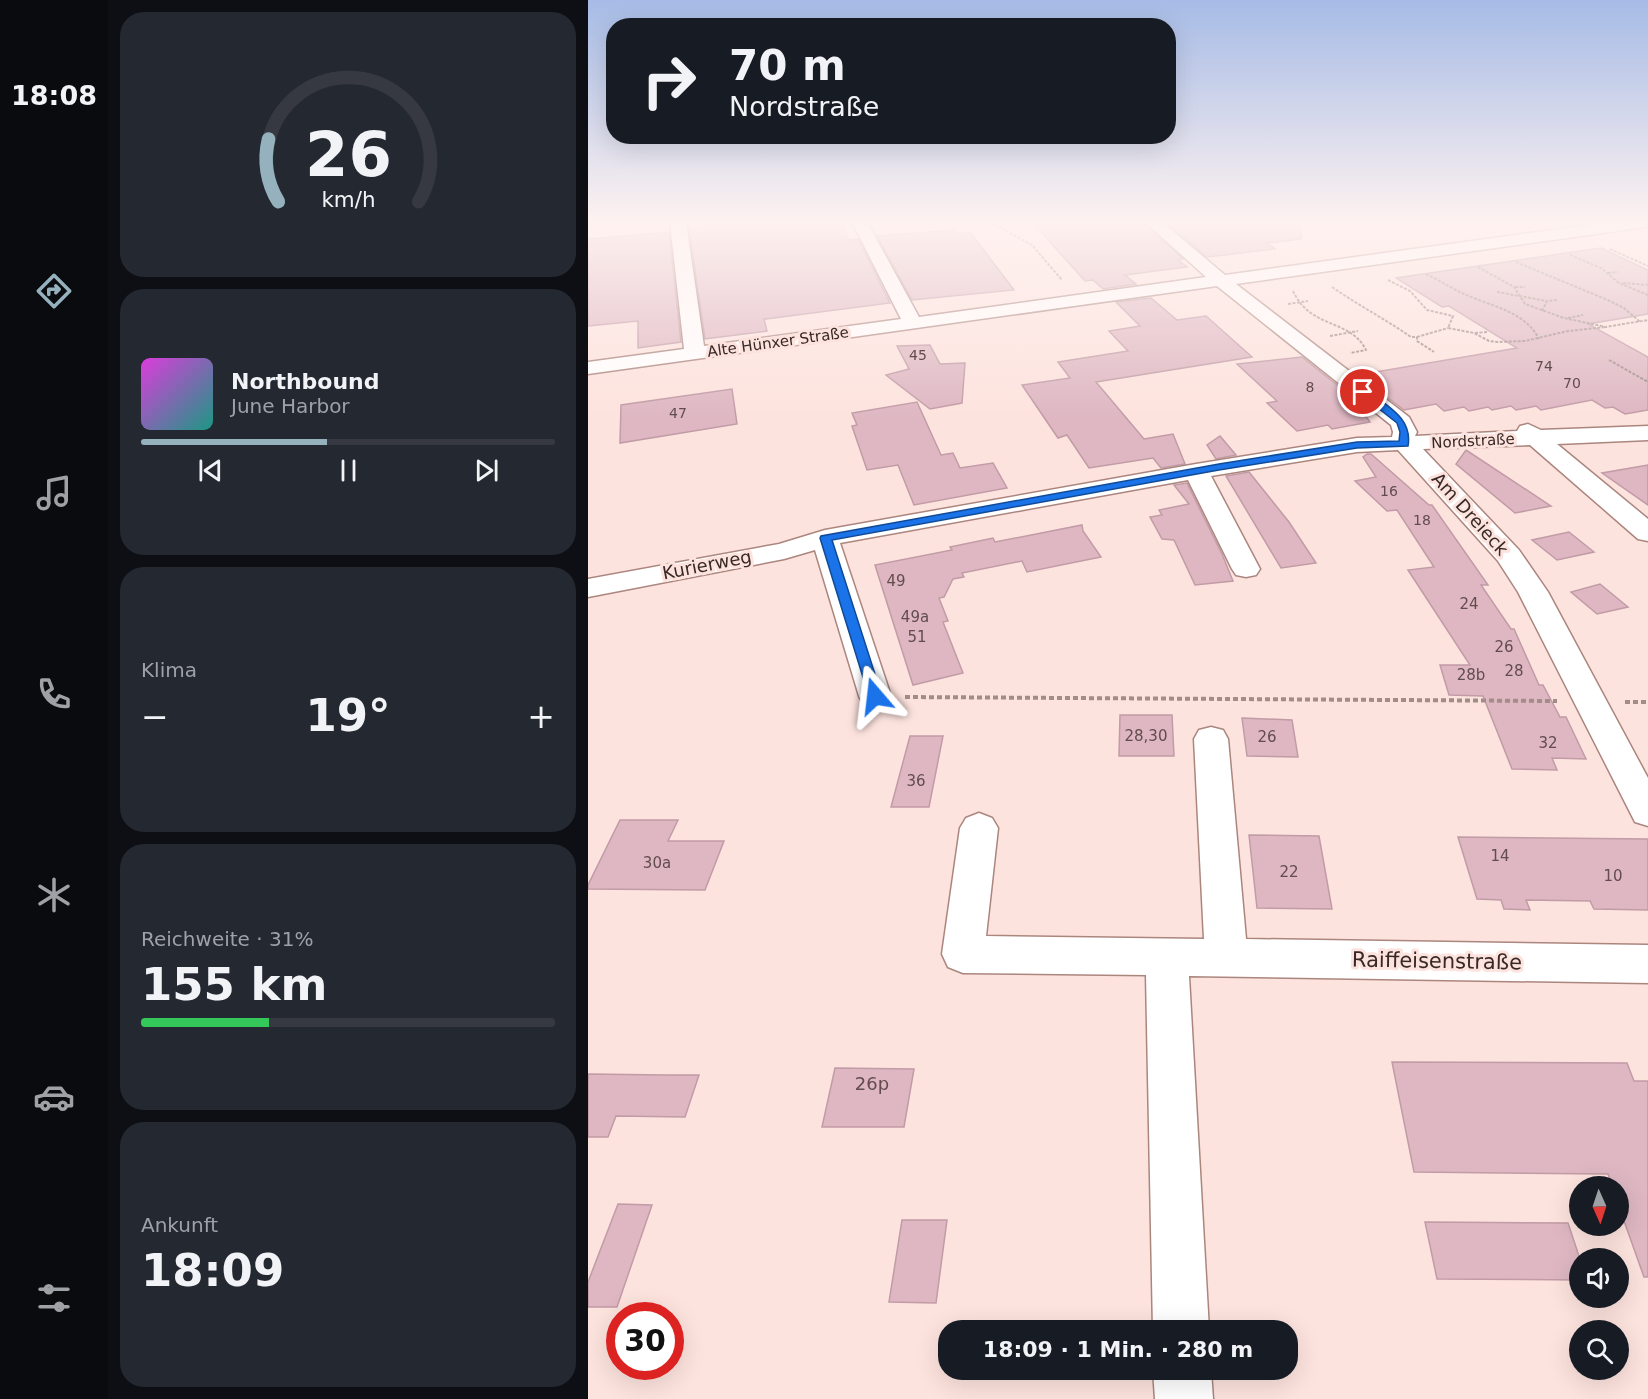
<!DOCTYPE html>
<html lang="de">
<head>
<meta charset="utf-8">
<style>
	:root { --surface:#171b24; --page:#242831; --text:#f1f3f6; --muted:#9ea1a6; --line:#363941; --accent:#95b1bd }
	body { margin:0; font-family:"DejaVu Sans",sans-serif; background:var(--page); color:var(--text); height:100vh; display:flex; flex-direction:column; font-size:22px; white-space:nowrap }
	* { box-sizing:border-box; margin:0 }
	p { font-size:20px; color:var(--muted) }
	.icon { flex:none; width:33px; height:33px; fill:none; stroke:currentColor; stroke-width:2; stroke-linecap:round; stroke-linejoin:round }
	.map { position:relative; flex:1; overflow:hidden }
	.panel { display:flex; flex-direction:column; gap:12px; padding:12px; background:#0d0f14; width:480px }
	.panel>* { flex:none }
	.guide { position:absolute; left:18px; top:18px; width:570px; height:126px; border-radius:24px; box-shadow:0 6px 24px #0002; background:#171b24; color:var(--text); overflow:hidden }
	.needle { width:39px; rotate:177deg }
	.controls { position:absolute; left:981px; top:1176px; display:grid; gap:12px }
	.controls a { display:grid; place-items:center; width:60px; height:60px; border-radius:50%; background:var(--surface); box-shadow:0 6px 24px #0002; font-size:30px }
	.speed { position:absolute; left:18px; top:1302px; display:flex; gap:12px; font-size:30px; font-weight:700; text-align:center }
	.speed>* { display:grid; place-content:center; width:78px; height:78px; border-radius:50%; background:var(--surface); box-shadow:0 6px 24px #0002; line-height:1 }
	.speed .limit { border:9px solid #d22; background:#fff; color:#111 }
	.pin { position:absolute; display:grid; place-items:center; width:51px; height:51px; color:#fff; margin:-26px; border:3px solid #fff; border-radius:50%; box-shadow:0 2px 6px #0007 }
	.me { position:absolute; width:66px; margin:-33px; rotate:343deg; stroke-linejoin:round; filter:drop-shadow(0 0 4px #0008) }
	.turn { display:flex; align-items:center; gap:21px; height:126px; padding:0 24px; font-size:27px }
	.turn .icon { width:78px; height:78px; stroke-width:2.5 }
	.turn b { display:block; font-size:42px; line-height:51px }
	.big { font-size:45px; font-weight:800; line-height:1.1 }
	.panel .card { flex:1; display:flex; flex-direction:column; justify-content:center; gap:9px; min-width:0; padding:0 21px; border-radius:24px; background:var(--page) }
	.panel .dial { align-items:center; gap:0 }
	.dial svg { height:156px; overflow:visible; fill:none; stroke:var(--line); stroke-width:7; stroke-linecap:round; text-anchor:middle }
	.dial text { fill:var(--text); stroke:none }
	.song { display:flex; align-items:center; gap:18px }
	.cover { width:72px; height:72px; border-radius:9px; background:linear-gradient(135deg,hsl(300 70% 55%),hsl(170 70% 35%)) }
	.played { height:6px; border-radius:3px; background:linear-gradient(90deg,var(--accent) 45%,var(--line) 45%) }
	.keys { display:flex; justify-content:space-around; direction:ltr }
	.heat { display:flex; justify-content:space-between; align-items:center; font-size:33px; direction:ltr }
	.charge { height:9px; border-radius:4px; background:linear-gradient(90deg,#34c759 31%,var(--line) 0) }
	.trip { position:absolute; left:350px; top:1320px; width:360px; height:60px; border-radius:24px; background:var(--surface); box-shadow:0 6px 24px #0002; font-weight:800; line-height:60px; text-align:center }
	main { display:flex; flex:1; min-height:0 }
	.tab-bar { display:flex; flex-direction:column; width:108px; justify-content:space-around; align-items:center; background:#090b0e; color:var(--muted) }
	.tab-bar .icon { width:42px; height:42px }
	.tab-bar .active { color:var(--accent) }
	.tab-bar b { font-size:27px; color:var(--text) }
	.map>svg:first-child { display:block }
	.building { fill:#deb7c2; stroke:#c19ba6; stroke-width:1.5 }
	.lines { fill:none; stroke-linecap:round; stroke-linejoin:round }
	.minor-casing { stroke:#ab867e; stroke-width:3 }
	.path-far1 { stroke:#a18c88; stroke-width:2; stroke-dasharray:3 1.5; stroke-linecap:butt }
	.path { stroke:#a18c88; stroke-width:4; stroke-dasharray:5 3; stroke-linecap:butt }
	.minor { fill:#fff; fill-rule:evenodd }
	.route { fill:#1a73e8; stroke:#114b97; stroke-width:1.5 }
	.labels { text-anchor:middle; stroke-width:6; stroke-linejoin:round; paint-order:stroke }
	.far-number-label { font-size:14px; fill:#624c4d }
	.far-street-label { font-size:15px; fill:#382926; stroke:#fde3de }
	.number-label { font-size:15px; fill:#624c4d }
	.street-label { font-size:18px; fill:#382926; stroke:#fde3de }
	.near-number-label { font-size:18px; fill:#624c4d }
	.near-street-label { font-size:21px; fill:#382926; stroke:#fde3de }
</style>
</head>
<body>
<main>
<nav class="tab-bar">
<b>18:08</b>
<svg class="icon active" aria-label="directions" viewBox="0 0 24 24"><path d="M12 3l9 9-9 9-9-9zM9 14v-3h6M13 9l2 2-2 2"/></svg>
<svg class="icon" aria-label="music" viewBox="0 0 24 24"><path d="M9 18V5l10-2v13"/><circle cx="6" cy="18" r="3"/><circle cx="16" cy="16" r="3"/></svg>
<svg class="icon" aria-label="phone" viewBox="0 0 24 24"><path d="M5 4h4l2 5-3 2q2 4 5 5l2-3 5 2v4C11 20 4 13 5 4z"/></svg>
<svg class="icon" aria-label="climate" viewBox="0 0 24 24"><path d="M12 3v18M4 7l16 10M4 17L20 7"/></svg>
<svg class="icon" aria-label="car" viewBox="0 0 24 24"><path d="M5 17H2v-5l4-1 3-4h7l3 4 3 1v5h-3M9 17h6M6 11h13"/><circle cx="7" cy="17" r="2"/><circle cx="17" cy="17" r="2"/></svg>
<svg class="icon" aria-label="filters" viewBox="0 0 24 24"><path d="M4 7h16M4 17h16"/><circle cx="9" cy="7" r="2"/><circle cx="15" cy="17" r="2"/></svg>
</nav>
<section class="panel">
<div class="card dial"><svg viewBox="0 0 100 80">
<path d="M14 69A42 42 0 1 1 86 69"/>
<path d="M14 69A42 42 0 0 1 9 37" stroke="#95b1bd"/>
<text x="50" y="56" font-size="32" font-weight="700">26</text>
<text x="50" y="72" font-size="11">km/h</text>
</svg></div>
<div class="card">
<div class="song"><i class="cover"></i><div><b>Northbound</b><p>June Harbor</p></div></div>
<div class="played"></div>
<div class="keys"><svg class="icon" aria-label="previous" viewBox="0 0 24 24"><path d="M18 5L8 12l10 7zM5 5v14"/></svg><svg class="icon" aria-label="pause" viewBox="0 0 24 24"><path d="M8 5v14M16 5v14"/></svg><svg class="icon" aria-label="next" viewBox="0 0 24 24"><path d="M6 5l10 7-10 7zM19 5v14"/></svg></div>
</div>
<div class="card"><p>Klima</p>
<div class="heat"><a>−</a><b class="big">19°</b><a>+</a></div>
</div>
<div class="card"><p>Reichweite · 31%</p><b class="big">155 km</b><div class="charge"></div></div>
<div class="card"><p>Ankunft</p><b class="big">18:09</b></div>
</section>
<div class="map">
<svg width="1060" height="1399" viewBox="0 0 1060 1399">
	<rect width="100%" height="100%" fill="#fde3de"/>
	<g class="building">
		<polygon points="191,222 253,222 261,240 270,239 302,303 178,319 176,319 179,331 117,339 101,229"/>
		<polygon points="444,222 555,222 595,259 590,260 599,267 537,275 548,284 515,289 505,280 497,281"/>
		<polygon points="578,222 712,222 713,239 679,243 687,249 619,257"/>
		<polygon points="367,230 369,233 382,232 426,290 324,300 289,236"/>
		<polygon points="81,232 93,342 50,348 50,321 0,326 0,239"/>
		<polygon points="1013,248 1060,270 1060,314 1000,324 1060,357 1060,410 1037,414 1025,407 1017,408 1004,400 953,410 948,406 928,410 923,406 904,410 900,407 881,411 876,407 856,411 848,404 816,410 770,375 929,348 861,306 854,307 808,278"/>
		<polygon points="563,298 589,320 618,316 664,357 508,382 556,439 585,434 597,464 573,468 565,458 501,468 479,435 470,438 434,385 482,378 470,362 540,351 521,331 552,326 528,302"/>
		<polygon points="342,345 352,364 377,363 374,403 342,409 298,375 321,369 309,346"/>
		<polygon points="714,357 764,397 782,422 744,429 740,425 709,431 679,403 689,401 649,364"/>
		<polygon points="144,389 149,424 32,443 33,405"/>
		<polygon points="329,402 353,455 365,453 372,468 405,463 419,488 326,505 310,465 279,470 264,426 269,425 264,413"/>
		<polygon points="632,436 648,455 628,459 619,445"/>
		<polygon points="878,450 963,506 927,513 868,464"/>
		<polygon points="779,454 783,454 841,505 844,505 900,585 893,585 923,629 926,629 951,685 955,685 972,717 978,717 998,759 964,758 969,770 924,769 895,696 861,695 852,665 882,665 820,570 846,567 809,510 799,511 767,481 788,477 775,457"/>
		<polygon points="1060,465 1060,505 1014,473"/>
		<polygon points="661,472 701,522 728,563 693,568 638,476"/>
		<polygon points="599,483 634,554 645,581 607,585 586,540 574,539 562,517 574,515 571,510 601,504 586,485"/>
		<polygon points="494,525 495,531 513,557 439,572 434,561 374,573 376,577 365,579 356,597 351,598 360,621 355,622 375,673 325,685 287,565 364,550 362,547 405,538 407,542"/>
		<polygon points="981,532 1006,552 969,560 944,540"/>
		<polygon points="1012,584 1040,607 1009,614 983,592"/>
		<polygon points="532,715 584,715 586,756 531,756"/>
		<polygon points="654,718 704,720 710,757 659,756"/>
		<polygon points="322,736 355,736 341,807 303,807"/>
		<polygon points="32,820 90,820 80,841 136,841 117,890 0,889 0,885"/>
		<polygon points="661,835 731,836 744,909 669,908"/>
		<polygon points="870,837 1060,839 1060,910 1006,909 1002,901 938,900 942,910 916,909 913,900 889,899"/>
		<polygon points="804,1062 1039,1063 1046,1081 1060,1081 1060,1277 1056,1277 1030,1204 1030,1186 1024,1186 1020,1174 826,1172"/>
		<polygon points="247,1068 326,1069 316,1127 234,1127"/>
		<polygon points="0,1074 78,1075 111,1075 97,1117 28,1116 20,1137 0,1137"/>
		<polygon points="30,1204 64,1205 29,1307 0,1307 0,1282"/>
		<polygon points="314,1220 359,1220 348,1303 301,1302"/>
		<polygon points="837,1222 980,1223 992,1259 992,1280 849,1279"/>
	</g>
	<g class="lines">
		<g class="minor-casing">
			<g id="minor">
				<polygon points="82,222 98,222 116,346 313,319 264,222 279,222 331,317 618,277 557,222 574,222 637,275 1021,222 1060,222 1058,227 648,284 821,417 829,432 827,436 929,431 932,426 940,424 953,430 1060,426 1060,440 969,444 1060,519 1060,541 1050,539 942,445 835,449 931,550 960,592 1060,778 1060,826 1047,822 930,592 910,561 810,450 769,452 623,476 672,569 668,575 658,577 648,575 644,569 600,480 252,543 303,696 299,704 287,707 275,704 271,696 227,550 196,559 0,597 0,579 191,544 237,530 608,464 769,438 804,437 805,432 803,425 629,286 0,374 0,362 96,349"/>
				<polygon points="623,727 635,730 640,739 658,939 1060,945 1060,983 601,976 621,1330 565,1330 558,975 375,973 360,967 354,954 372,828 378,818 391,813 404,818 410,828 398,936 616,939 606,739 611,730"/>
				<polygon points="565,1370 623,1370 625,1399 567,1399"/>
			</g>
		</g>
		<g class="path-far1">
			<polyline points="402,222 444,245 474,280"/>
			<polyline points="1022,249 1060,266"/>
			<polyline points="982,255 1013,268 1031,283 1060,295"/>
			<polyline points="928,262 1022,301 1036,308 1052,322"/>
			<polyline points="890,267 926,287 937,304 976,318 1018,327 1060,320"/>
			<polyline points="1020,273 1030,272"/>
			<path d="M838 274C851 280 863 288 876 294 902 306 937 311 951 339"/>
			<polyline points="800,280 822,291 839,310 865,316 860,328 886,333 901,341 910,342 937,341 980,331 1018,327"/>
			<polyline points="1035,283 1060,285"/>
			<path d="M744 287C770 305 797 319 823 337H829V341L846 352"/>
			<polyline points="927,287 937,287"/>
			<path d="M705 291C723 330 762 318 778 350L762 353"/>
			<polyline points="909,292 959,301"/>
			<polyline points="700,304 720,301"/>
			<polyline points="954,311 959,301 969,300"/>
			<polyline points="980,318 995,315"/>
			<polyline points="887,333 899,332"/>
			<polyline points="742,336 770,331"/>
			<polyline points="829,337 860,328"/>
			<polyline points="1021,360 1060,382"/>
		</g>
		<g class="path">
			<polyline points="317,697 969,701"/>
			<polyline points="1037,702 1060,702"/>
		</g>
		<use href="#minor" class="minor"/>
	</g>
	<linearGradient id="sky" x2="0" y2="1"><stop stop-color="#a6bbe6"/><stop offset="0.53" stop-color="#fef2f0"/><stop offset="1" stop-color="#fef2f0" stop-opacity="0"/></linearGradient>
	<rect width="1060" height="418" fill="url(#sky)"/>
	<path class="route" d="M772 390H779C799 406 825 418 820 446L769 448 631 470 244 540 294 696 287 701 282 700 232 538 233 536 631 464 769 442 811 441 812 432 809 423 772 394Z"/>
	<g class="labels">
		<g class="far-number-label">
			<text x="330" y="360">45</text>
			<text x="956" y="371">74</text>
			<text x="984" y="388">70</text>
			<text x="722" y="392">8</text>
			<text x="90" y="418">47</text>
			<text x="801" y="496">16</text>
			<text x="834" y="525">18</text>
		</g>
		<g class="far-street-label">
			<text transform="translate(190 342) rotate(-8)" y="5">Alte Hünxer Straße</text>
			<text transform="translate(885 441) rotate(-3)" y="5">Nordstraße</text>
		</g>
		<g class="number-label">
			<text x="308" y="586">49</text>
			<text x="881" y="609">24</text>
			<text x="327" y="622">49a</text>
			<text x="329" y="642">51</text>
			<text x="916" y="652">26</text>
			<text x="926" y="676">28</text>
			<text x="883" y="680">28b</text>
			<text x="558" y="741">28,30</text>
			<text x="679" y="742">26</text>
			<text x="960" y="748">32</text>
			<text x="328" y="786">36</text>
			<text x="912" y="861">14</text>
			<text x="69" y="868">30a</text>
			<text x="701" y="877">22</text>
			<text x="1025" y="881">10</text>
		</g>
		<g class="street-label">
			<text transform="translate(882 514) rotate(48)" y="6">Am Dreieck</text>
			<text transform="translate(119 565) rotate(-11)" y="6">Kurierweg</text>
		</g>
		<g class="near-number-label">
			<text x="284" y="1090">26p</text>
		</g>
		<g class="near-street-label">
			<text transform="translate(849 961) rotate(1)" y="7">Raiffeisenstraße</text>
		</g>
	</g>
</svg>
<div class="controls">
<a><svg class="needle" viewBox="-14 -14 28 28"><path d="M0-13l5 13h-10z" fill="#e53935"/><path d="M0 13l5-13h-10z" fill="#9ea1a6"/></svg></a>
<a><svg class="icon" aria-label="sound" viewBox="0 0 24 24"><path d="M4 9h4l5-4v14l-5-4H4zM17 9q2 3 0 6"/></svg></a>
<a><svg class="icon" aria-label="search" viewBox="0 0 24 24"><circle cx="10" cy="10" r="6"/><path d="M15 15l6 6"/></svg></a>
</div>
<div class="speed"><div class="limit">30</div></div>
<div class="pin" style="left:775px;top:392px;background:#d93025"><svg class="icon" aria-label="arrive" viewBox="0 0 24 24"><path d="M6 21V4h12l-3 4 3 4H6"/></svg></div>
<svg class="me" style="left:287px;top:696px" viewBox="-20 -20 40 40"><path d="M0-17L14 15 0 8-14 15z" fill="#1a73e8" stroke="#fff" stroke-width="4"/></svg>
<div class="trip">18:09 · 1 Min. · 280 m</div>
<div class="guide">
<div class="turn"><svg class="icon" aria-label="right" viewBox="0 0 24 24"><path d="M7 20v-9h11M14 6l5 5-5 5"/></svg><div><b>70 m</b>Nordstraße</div></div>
</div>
</div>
</main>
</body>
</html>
